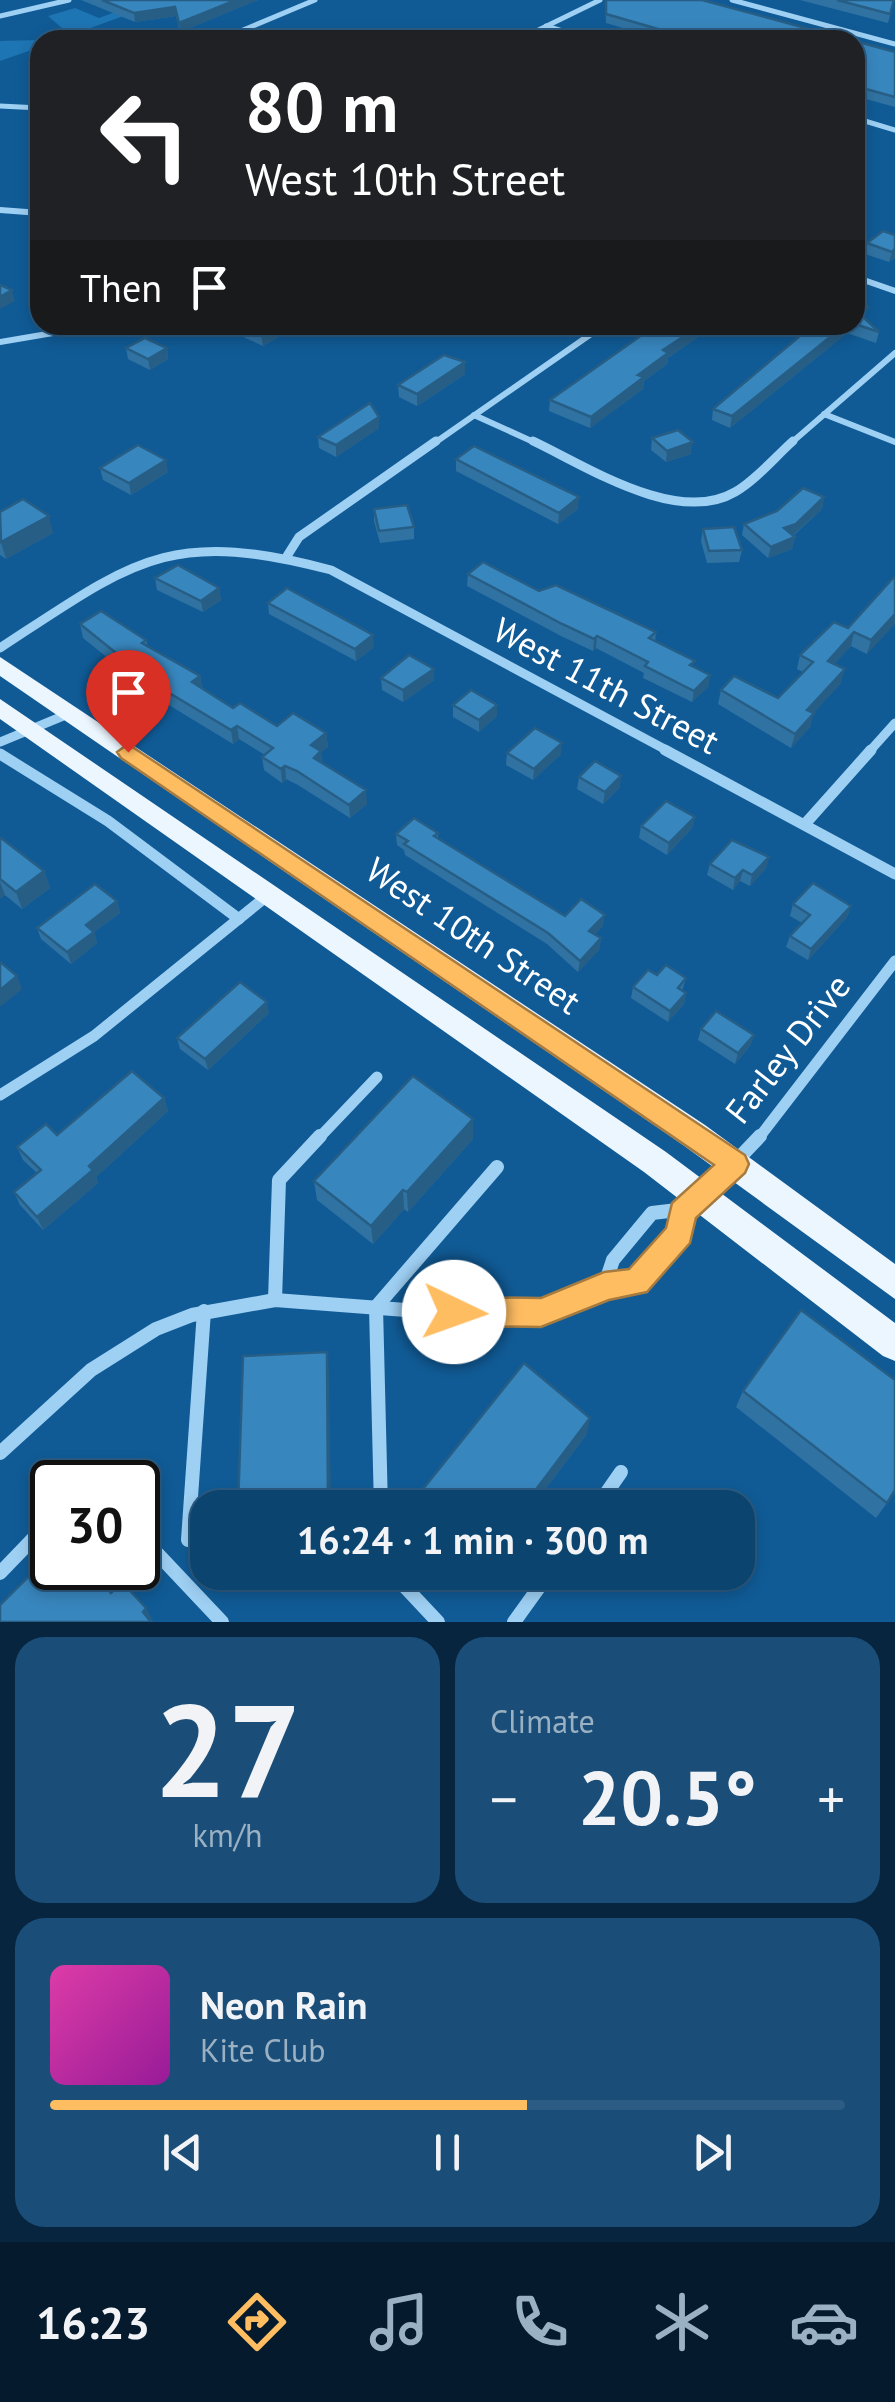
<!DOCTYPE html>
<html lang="en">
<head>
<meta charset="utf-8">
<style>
	:root { --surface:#0c4470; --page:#1a4e78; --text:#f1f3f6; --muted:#9ab0c3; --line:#2c5c83; --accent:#ffbd62 }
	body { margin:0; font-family:"PT Sans",sans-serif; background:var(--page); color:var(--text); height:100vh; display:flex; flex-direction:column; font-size:38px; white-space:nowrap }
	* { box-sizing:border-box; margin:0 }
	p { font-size:32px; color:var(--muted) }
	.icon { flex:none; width:55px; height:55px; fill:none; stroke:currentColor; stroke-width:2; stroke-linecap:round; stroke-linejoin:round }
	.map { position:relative; height:1622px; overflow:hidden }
	.panel { display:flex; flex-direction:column; gap:15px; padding:15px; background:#07253e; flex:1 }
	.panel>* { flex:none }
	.top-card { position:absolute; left:30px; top:30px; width:835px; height:305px; border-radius:30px; box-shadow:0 5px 15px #0003,0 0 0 2px var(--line); background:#202124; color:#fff; overflow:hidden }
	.speed { position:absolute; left:30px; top:1460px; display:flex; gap:20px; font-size:50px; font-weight:700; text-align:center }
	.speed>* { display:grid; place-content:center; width:130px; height:130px; border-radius:50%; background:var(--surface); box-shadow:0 5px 15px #0003,0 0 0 2px var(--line); line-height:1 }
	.speed .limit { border:5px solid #111; border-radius:15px; background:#fff; color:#111 }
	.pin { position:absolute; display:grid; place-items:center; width:85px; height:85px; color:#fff; margin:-102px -42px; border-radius:50% 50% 50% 0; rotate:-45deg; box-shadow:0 0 10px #0007 }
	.pin .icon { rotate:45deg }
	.me { position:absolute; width:110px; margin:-55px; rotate:93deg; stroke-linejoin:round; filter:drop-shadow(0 0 8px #0008) }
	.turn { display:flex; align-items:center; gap:35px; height:210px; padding:0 50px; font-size:45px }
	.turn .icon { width:130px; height:130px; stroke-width:2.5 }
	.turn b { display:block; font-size:70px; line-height:85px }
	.then { display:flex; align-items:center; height:95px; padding:0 50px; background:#0003; gap:20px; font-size:38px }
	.big { font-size:75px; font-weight:700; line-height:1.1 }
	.panel .card { flex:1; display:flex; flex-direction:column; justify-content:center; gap:15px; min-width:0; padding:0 35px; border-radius:30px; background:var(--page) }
	.panel .dial { align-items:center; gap:0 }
	.dial b { font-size:130px; line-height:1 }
	.song { display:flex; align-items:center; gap:30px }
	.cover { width:120px; height:120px; border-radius:15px; background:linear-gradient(135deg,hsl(320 70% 55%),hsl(300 70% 35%)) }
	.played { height:10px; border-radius:5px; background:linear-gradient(90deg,var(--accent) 60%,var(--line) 60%) }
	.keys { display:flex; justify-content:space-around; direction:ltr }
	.heat { display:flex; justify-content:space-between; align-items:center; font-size:55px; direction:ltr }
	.panel .tiles { flex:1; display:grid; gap:15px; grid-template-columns:1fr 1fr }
	.card:last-child { grid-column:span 2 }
	.trip { position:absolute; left:190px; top:1490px; width:565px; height:100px; border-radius:30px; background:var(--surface); box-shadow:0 5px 15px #0003,0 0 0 2px var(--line); font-weight:700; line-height:100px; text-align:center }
	.tab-bar { display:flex; height:160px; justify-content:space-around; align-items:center; background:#051b2d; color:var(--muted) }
	.tab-bar .icon { width:70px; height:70px }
	.tab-bar .on { color:var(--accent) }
	.tab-bar b { font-size:45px; color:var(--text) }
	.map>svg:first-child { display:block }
	.green { fill:#1e75b3 }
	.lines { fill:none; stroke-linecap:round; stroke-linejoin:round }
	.minor-far4 { stroke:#9ed0f4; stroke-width:5 }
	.minor-far3 { stroke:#9ed0f4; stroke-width:6 }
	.minor-far2 { stroke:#9ed0f4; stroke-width:9 }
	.minor-far1 { stroke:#9ed0f4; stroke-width:11 }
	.minor { stroke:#9ed0f4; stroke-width:14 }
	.primary { fill:#ecf6ff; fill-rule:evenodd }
	.wall { fill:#3073a3 }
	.shaded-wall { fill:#275e85 }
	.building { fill:#3886be; stroke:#275e85; stroke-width:2.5 }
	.route { fill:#ffbd62; stroke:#a67b40; stroke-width:2.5 }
	.labels { text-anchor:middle; stroke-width:10; stroke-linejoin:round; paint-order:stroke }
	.street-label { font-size:35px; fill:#fff; stroke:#105b96 }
</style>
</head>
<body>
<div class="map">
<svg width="895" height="1622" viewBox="0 0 895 1622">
	<rect width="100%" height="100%" fill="#105b96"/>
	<polygon class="green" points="149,0 167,0 58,40 40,40 40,47 0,61 0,41 39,40 62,28 48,16 75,8 99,18"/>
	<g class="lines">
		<g class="minor-far4">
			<polyline points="732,0 895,44"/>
			<polyline points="0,16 69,0"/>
			<polyline points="546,26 592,40"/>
			<polyline points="219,40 315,0"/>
			<polyline points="518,40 600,0"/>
			<polyline points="0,106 40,108"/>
			<polyline points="855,118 895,130"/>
		</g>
		<g class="minor-far3">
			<polyline points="0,210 40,213"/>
			<polyline points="855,277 895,291"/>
			<polyline points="0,342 100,325"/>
			<polyline points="824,414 895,442"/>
			<polyline points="474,415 538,444"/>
			<polyline points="433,444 604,325"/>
			<polyline points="790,444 895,353"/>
		</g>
		<g class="minor-far2">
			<path d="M533 441C586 466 677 526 735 492 756 480 775 457 793 441"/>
			<polyline points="287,556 299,537 436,441"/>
			<path d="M0 648C133 561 168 527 331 570L670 752"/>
			<polyline points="0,742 68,714"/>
			<polyline points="869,752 895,723"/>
		</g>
		<g class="minor-far1">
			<polyline points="665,750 895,874"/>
			<polyline points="0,754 108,821 239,919"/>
			<polyline points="805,824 871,750"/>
			<polyline points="0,1095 94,1036 267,896"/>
			<polyline points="318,1139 377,1077"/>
			<polyline points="758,1139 895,961"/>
		</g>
		<g class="minor">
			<polyline points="703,1196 760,1136"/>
			<polyline points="604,1287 613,1260 652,1213 686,1209"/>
			<polyline points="275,1300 279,1180 320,1136"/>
			<polyline points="0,1453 91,1370 156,1329 192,1315 275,1300 471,1315 549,1310 637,1282 679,1234 682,1212"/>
			<polyline points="381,1508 376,1307 497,1167"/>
			<polyline points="596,1508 621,1472"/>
			<polyline points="138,1533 222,1622"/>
			<polyline points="188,1540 204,1311"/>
			<polyline points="391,1572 438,1622"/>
			<polyline points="0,1573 52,1519"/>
			<polyline points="514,1622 550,1572"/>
		</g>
		<g class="primary">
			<polygon points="0,657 705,1125 895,1264 895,1299 683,1145 0,676"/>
			<polygon points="0,699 666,1152 895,1323 895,1361 883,1356 644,1172 0,719"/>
		</g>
	</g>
	<g class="wall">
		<polygon points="81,0 258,0 180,32 176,16 135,22"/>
		<polygon points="605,0 702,0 850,40 663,40 606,23"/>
		<polygon points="800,0 894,0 888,23"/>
		<polygon points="855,41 895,52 895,107 855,96"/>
		<polygon points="895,235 895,258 889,262 865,254 867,243"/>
		<polygon points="855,294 864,318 879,332 876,343 847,333 730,428 712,420 713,409 813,325 855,325"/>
		<polygon points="238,325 284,325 285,333 263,346 239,335"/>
		<polygon points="656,325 715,325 668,358 667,364 644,381 643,389 590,428 549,411 550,400"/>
		<polygon points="126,348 167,348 168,359 150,370 128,359"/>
		<polygon points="465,374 417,406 399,397 398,385"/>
		<polygon points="379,417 379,428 336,457 319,448 318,437"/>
		<polygon points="652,438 691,454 666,462 651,450"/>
		<polygon points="456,459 578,509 558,524 456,471"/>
		<polygon points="100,468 168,472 131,495 103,480"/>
		<polygon points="824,497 822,509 793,536 795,537 792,549 768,558 742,535 744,524"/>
		<polygon points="374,509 414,527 414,539 380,543 374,521"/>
		<polygon points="0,512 53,533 6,559 0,555"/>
		<polygon points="703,529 742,550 739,562 707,563 701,541"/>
		<polygon points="468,574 539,591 656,632 655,641 694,667 710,675 708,687 692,702 643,678 644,673 596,648 593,651 561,636 467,586"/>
		<polygon points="155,578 219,588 221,600 203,612 157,590"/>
		<polygon points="895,579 867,654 851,646 834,664 841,683 813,713 810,727 791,748 718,704 721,690 778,698 803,672 797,669 800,655 848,628"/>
		<polygon points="268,603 374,647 356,661 269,614"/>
		<polygon points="80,624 146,640 148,647 200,676 202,688 233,708 277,726 326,733 328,747 321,752 322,763 367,804 350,818 298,785 286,779 282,783 264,770 262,757 265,755 239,739 233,744 159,699 156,685 128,668 124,671 83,638"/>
		<polygon points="381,678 434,680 403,702 382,690"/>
		<polygon points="453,705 497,705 497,716 479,732 453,717"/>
		<polygon points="507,753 561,754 533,780 506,765"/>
		<polygon points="579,777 620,787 603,804 577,789"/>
		<polygon points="695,817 692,828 667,855 639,838 641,826"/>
		<polygon points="438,833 438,838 565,916 603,926 595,934 601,938 599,950 578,972 547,944 405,855 404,850 397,845 396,834"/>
		<polygon points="0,839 44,871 50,888 22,909 5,895 0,898"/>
		<polygon points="769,857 766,868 750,886 740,881 733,890 707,875 710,864"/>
		<polygon points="117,901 120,913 94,932 97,943 71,964 41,939 37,928"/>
		<polygon points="793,904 851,906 847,917 808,960 786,947 790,936 802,923 790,916"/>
		<polygon points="686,978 682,991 686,993 684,1004 668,1022 631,998 633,987"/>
		<polygon points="269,1013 208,1070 180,1049 177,1038"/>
		<polygon points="701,1029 754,1035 750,1046 735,1064 698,1040"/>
		<polygon points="164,1098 168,1111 96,1177 98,1183 43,1230 20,1205 14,1192 37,1173 23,1160 17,1147 57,1135"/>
		<polygon points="473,1119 473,1139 408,1212 404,1209 373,1244 317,1200 314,1181"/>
		<polygon points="743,1391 887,1503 876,1518 736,1407"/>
		<polygon points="587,1434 531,1508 415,1508 415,1499"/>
	</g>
	<g class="shaded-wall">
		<polygon points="236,0 258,0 180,32 179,23"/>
		<polygon points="175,7 176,16 135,22 134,13"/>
		<polygon points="895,249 895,258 889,262 892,252"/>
		<polygon points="12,290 15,301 0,309 0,297"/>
		<polygon points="868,307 865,318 855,319 855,309"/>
		<polygon points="279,325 284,325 285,333 263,346 261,335"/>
		<polygon points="701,325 715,325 668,358 667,364 644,381 643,389 590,428 591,417 663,350"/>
		<polygon points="845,325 849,325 847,333 730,428 732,416"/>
		<polygon points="167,348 168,359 150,370 148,359"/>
		<polygon points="465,362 465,374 417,406 417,394"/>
		<polygon points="379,417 379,428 336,457 336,445"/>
		<polygon points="693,442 691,454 666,462 667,451"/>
		<polygon points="166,460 168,472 131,495 129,483"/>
		<polygon points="579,497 578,509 558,524 559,513"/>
		<polygon points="824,497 822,509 793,535 784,528"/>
		<polygon points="49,516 53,533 6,559 1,542"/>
		<polygon points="795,537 792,549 768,558 771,547"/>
		<polygon points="219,588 221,600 203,612 201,601"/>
		<polygon points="895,614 895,624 867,654 871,640"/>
		<polygon points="854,632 851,646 824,675 828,661"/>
		<polygon points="373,635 374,647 356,661 355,649"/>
		<polygon points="597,636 596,648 593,651 594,639"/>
		<polygon points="125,654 128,668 124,671 121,657"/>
		<polygon points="434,669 434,680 403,702 403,690"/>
		<polygon points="845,669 841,683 804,724 807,710"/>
		<polygon points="710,675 708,687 692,702 694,691"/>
		<polygon points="200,676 202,689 192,682"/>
		<polygon points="497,705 497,716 479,732 479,720"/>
		<polygon points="814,713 810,727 791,748 795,734"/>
		<polygon points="237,726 239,739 233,744 231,730"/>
		<polygon points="326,733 328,747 321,752 322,765 315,771 311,745"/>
		<polygon points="562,743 561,754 533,780 534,769"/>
		<polygon points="285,766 286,779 282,783 281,769"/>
		<polygon points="621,776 620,787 603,804 605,792"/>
		<polygon points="366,790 367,804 350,818 349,805"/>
		<polygon points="695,817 692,828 667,855 669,843"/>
		<polygon points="769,857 766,868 750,886 752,875"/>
		<polygon points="743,870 740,881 733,890 735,878"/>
		<polygon points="44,871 50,888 22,909 16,892"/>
		<polygon points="0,882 5,895 0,898"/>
		<polygon points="117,901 120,913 94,932 97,943 71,964 67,952 86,925"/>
		<polygon points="851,906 847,917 808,960 811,949"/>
		<polygon points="605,915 603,926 588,942 589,931"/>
		<polygon points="601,938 599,950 578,972 580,961"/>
		<polygon points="17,976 22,989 0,1007 0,990"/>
		<polygon points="686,993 684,1004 668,1022 670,1011"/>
		<polygon points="267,1002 269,1013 208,1070 205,1059"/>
		<polygon points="754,1035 750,1046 735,1064 738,1053"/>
		<polygon points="164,1098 168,1111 96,1177 98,1183 43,1230 37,1217 89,1166"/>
		<polygon points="473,1119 473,1139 408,1212 407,1192"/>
		<polygon points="403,1190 404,1209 373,1244 371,1226"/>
		<polygon points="327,1352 329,1369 331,1508 328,1508"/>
		<polygon points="590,1418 587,1434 531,1508 522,1508"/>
		<polygon points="146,1608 153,1621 152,1622 149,1622 143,1612"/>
	</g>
	<g class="building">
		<polygon points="102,0 236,0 179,23 175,7 134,13"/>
		<polygon points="606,0 702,0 850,40 696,40 606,14"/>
		<polygon points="837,0 894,0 890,14"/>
		<polygon points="855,41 895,52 895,97 855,86"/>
		<polygon points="883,231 895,235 895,249 892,252 867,243"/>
		<polygon points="0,285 12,290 0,297"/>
		<polygon points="855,294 868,307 855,309"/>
		<polygon points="855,309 879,332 855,324"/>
		<polygon points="240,325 279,325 261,335"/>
		<polygon points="656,325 701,325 663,350 668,353 638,375 644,377 591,417 550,400"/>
		<polygon points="813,325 845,325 732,416 713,409"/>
		<polygon points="145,338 167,348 148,359 126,348"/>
		<polygon points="444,355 465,362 417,394 398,385"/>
		<polygon points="370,403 379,417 336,445 318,437"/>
		<polygon points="678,430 693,442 667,451 652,438"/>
		<polygon points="138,445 166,460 129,483 100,468"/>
		<polygon points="474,446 579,497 559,513 456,459"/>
		<polygon points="803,488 824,497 796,524 784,528 795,537 771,547 744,524 777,511"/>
		<polygon points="23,499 49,516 1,542 0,512"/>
		<polygon points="407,505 414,527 379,531 374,509"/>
		<polygon points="734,527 742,550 709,551 703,529"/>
		<polygon points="483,562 539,591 556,585 656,632 649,638 695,661 690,665 710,675 694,691 645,666 648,662 597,636 594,639 562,624 468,574"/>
		<polygon points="178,565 219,588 201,601 155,578"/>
		<polygon points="893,578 895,579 895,614 871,640 854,632 828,661 845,669 807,710 814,713 795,734 721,690 734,676 778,698 813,662 800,655 834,622 848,628"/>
		<polygon points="287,588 373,635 355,649 268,603"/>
		<polygon points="101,611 146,640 142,643 200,676 192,682 233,708 240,703 277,726 293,713 326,733 311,745 321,751 314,758 366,790 349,805 297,771 285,766 281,769 262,757 273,748 237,726 231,730 156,685 165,679 125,654 121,657 80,624"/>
		<polygon points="409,655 434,669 403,690 381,678"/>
		<polygon points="471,690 497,705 479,720 453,705"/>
		<polygon points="535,728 562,743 534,769 507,753"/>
		<polygon points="595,761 621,776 605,792 579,777"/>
		<polygon points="666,801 695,817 669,843 641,826"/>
		<polygon points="414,818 438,833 434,836 565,916 581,899 605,915 589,931 601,938 580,961 548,933 404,844 408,841 396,834"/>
		<polygon points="1,838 44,871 16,892 0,879 0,839"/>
		<polygon points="732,840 769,857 752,875 743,870 735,878 710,864"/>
		<polygon points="813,883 851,906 811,949 790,936 810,915 793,904"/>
		<polygon points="95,884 117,901 86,925 94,932 67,952 37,928"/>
		<polygon points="0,962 17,976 0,990"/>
		<polygon points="666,965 686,978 678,988 686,993 670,1011 633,987 648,970 657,975"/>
		<polygon points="240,982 267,1002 205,1059 177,1038"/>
		<polygon points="716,1011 754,1035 738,1053 701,1029"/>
		<polygon points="132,1071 164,1098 89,1166 93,1170 37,1217 14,1192 41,1170 17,1147 46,1124 57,1135"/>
		<polygon points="413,1076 473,1119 407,1192 403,1190 371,1226 314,1181"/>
		<polygon points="801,1310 895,1380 895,1490 887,1503 743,1391"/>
		<polygon points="327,1352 328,1508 238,1508 243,1356"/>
		<polygon points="524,1363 590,1418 522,1508 425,1508 415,1499"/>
		<polygon points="52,1553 52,1568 89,1568 111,1593 122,1582 146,1608 143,1612 151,1622 0,1622 0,1605"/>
	</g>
	<polygon class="route" points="128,744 745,1155 749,1164 745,1173 696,1218 690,1243 647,1292 609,1300 541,1327 454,1326 444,1322 439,1312 444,1301 454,1297 541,1298 604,1272 629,1269 666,1228 672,1203 714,1165 121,758 117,752"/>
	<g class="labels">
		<g class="street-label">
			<text transform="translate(606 686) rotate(28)" y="12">West 11th Street</text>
			<text transform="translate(473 936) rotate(34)" y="12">West 10th Street</text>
			<text transform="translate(788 1049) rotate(-52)" y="12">Farley Drive</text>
		</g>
	</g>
</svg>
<div class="speed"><div class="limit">30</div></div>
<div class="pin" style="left:128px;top:752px;background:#d93025"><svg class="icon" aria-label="arrive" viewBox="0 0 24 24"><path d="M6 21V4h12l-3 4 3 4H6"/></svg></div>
<svg class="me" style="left:454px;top:1312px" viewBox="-20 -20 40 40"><circle r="19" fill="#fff"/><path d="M0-13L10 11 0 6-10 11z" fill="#ffbd62"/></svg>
<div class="trip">16:24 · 1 min · 300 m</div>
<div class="top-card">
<div class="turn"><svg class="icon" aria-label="left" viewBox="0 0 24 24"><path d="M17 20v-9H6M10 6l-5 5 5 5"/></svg><div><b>80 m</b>West 10th Street</div></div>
<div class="then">Then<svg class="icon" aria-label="arrive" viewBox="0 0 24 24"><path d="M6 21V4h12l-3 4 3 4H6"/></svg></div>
</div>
</div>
<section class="panel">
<div class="tiles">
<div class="card dial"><b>27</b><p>km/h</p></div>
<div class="card"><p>Climate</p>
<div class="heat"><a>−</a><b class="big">20.5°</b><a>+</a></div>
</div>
<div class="card">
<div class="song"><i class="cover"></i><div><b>Neon Rain</b><p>Kite Club</p></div></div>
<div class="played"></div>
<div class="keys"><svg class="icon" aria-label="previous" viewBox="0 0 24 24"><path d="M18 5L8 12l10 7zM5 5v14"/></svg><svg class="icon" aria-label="pause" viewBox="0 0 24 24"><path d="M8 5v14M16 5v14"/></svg><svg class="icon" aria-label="next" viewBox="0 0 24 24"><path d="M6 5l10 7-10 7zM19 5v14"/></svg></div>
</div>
</div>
</section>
<nav class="tab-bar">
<b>16:23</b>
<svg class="icon on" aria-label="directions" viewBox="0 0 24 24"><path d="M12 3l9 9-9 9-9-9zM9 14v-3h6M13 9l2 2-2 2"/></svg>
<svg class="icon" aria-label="music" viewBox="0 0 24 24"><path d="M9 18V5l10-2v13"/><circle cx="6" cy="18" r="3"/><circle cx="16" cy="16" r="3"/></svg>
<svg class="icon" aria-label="phone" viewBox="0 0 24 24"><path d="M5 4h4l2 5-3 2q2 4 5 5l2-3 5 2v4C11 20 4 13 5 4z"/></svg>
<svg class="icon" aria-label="climate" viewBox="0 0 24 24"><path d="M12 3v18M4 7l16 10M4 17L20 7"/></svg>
<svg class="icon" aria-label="car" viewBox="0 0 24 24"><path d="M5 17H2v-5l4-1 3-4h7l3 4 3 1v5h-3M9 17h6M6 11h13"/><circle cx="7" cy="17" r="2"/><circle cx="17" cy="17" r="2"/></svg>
</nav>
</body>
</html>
